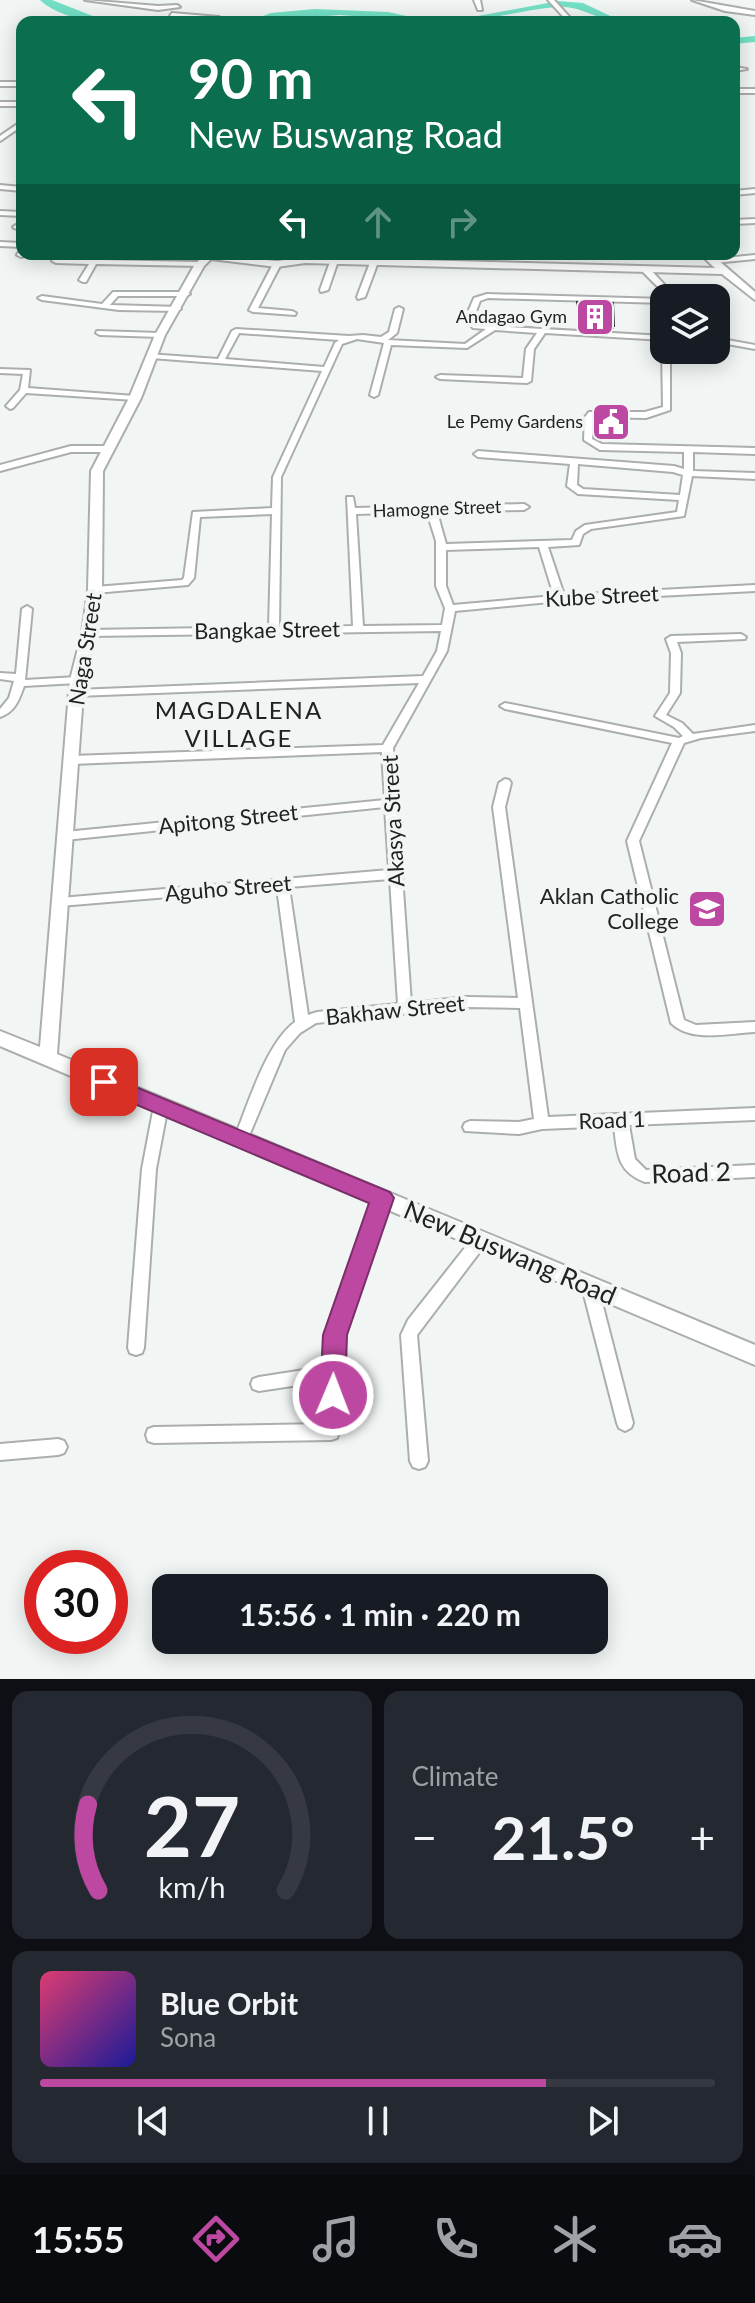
<!DOCTYPE html>
<html lang="en">
<head>
<meta charset="utf-8">
<style>
	:root { --surface:#171b24; --page:#242831; --text:#f1f3f6; --muted:#9ea1a6; --line:#363941; --accent:#bd48a1 }
	body { margin:0; font-family:Lato,sans-serif; background:var(--page); color:var(--text); height:100vh; display:flex; flex-direction:column; font-size:30px; white-space:nowrap }
	* { box-sizing:border-box; margin:0 }
	p { font-size:26px; color:var(--muted) }
	.icon { flex:none; width:44px; height:44px; fill:none; stroke:currentColor; stroke-width:2; stroke-linecap:round; stroke-linejoin:round }
	.map { position:relative; height:1679px; overflow:hidden }
	.sheet { display:flex; flex-direction:column; gap:12px; padding:12px; background:#0d0f14; flex:1 }
	.sheet>* { flex:none }
	.hud { position:absolute; left:16px; top:16px; width:724px; height:244px; border-radius:16px; box-shadow:0 4px 20px #0003; background:#0b6e4f; color:#fff; overflow:hidden }
	.tools { position:absolute; left:650px; top:284px; display:grid; gap:16px }
	.tools a { display:grid; place-items:center; width:80px; height:80px; border-radius:16px; background:var(--surface); box-shadow:0 4px 20px #0003; font-size:40px }
	.speed { position:absolute; left:24px; top:1550px; display:flex; gap:16px; font-size:40px; font-weight:700; text-align:center }
	.speed>* { display:grid; place-content:center; width:104px; height:104px; border-radius:50%; background:var(--surface); box-shadow:0 4px 20px #0003; line-height:1 }
	.speed .limit { border:12px solid #d22; background:#fff; color:#111 }
	.pin { position:absolute; display:grid; place-items:center; width:68px; height:68px; color:#fff; margin:-34px; border-radius:16px; box-shadow:0 4px 12px #0006 }
	.me { position:absolute; width:88px; margin:-44px; rotate:1deg; stroke-linejoin:round; filter:drop-shadow(0 0 6px #0008) }
	.turn { display:flex; align-items:center; gap:28px; height:168px; padding:0 40px; font-size:36px }
	.turn .icon { width:104px; height:104px; stroke-width:2.5 }
	.turn b { display:block; font-size:56px; line-height:68px }
	.lanes { display:flex; align-items:center; height:76px; padding:0 40px; background:#0003; justify-content:center; gap:40px; direction:ltr }
	.lanes .off { opacity:.35 }
	.big { font-size:60px; font-weight:700; line-height:1.1 }
	.sheet .tile { flex:1; display:flex; flex-direction:column; justify-content:center; gap:12px; min-width:0; padding:0 28px; border-radius:16px; background:var(--page) }
	.sheet .dial { align-items:center; gap:0 }
	.dial svg { height:208px; overflow:visible; fill:none; stroke:var(--line); stroke-width:7; stroke-linecap:round; text-anchor:middle }
	.dial text { fill:var(--text); stroke:none }
	.song { display:flex; align-items:center; gap:24px }
	.cover { width:96px; height:96px; border-radius:12px; background:linear-gradient(135deg,hsl(340 70% 55%),hsl(240 70% 35%)) }
	.played { height:8px; border-radius:4px; background:linear-gradient(90deg,var(--accent) 75%,var(--line) 75%) }
	.keys { display:flex; justify-content:space-around; direction:ltr }
	.heat { display:flex; justify-content:space-between; align-items:center; font-size:44px; direction:ltr }
	.sheet .tiles { flex:1; display:grid; gap:12px; grid-template-columns:1fr 1fr }
	.tile:last-child { grid-column:span 2 }
	.trip { position:absolute; left:152px; top:1574px; width:456px; height:80px; border-radius:16px; background:var(--surface); box-shadow:0 4px 20px #0003; font-weight:700; line-height:80px; text-align:center }
	.tabs { display:flex; height:128px; justify-content:space-around; align-items:center; background:#090b0e; color:var(--muted) }
	.tabs .icon { width:56px; height:56px }
	.tabs .current { color:var(--accent) }
	.tabs b { font-size:36px; color:var(--text) }
	.map>svg:first-child { display:block }
	.lines { fill:none; stroke-linecap:round; stroke-linejoin:round }
	.river { fill:#74e0c5; fill-rule:evenodd }
	.street-casing { stroke:#abaead; stroke-width:4 }
	.secondary-casing { stroke:#abaead; stroke-width:4 }
	.street { fill:#fff; fill-rule:evenodd }
	.secondary { fill:#fff; fill-rule:evenodd }
	.wall { fill:#444243 }
	.building { fill:#4f4d4e; stroke:#373637; stroke-width:2 }
	.route { fill:#bd48a1; stroke:#7b2f69; stroke-width:2 }
	.labels { text-anchor:middle; stroke-width:8; stroke-linejoin:round; paint-order:stroke }
	.far-poi-label { font-size:18px; fill:#212222; stroke:#f1f6f4; text-anchor:end }
	.far-street-label { font-size:18px; fill:#212222; stroke:#f1f6f4 }
	.street-label { font-size:22px; fill:#212222; stroke:#f1f6f4 }
	.poi-label { font-size:22px; fill:#212222; stroke:#f1f6f4; text-anchor:end }
	.neighbourhood-label { font-size:24px; letter-spacing:2px; fill:#212222; stroke:#f1f6f4 }
	.near-street-label { font-size:26px; fill:#212222; stroke:#f1f6f4 }
</style>
</head>
<body>
<div class="map">
<svg width="755" height="1679" viewBox="0 0 755 1679">
	<rect width="100%" height="100%" fill="#f1f6f4"/>
	<g class="lines">
		<g class="river">
			<path d="M40 0H52L108 22C87 22 55 15 40 0Z"/>
			<path d="M558 1 583 3 623 22C599 22 581 5 557 7 520 10 484 22 446 22Z"/>
			<polygon points="315,9 388,12 434,22 340,15 247,22 271,13"/>
			<polygon points="755,36 755,42 734,44 734,38"/>
		</g>
		<g class="street-casing">
			<g id="street">
				<polygon points="85,0 158,6 177,5 180,7 158,10"/>
				<polygon points="474,0 480,0 482,10 478,10"/>
				<polygon points="548,0 554,0 574,22 568,22"/>
				<polygon points="692,0 755,11 755,15 725,11"/>
				<polygon points="172,13 219,17 222,19 219,21 170,16"/>
				<polygon points="734,67 747,69 734,71"/>
				<rect x="0" y="102" width="22" height="4"/>
				<polygon points="22,121 22,126 0,141 0,136"/>
				<polygon points="0,185 22,187 22,191 0,189"/>
				<polygon points="755,189 755,193 734,195 734,191"/>
				<polygon points="0,211 22,212 22,216 0,215"/>
				<polygon points="755,219 755,223 734,224 734,220"/>
				<polygon points="16,225 22,226 22,230 14,228 13,227"/>
				<polygon points="0,242 22,243 22,247 0,246"/>
				<polygon points="18,253 31,254 21,257 17,255"/>
				<polygon points="755,255 755,259 714,263 710,261 714,259"/>
				<polygon points="53,259 200,262 204,264 200,266 96,264 86,282 83,282 79,280 89,264 56,263 52,261"/>
				<polygon points="331,259 338,261 328,290 321,292 320,290"/>
				<polygon points="371,260 378,262 365,297 358,299 357,297"/>
				<polygon points="274,262 281,264 258,308 292,311 296,313 295,315 253,312 249,310"/>
				<polygon points="642,267 648,267 677,298 669,298 642,271"/>
				<polygon points="113,292 186,292 190,294 186,296 118,296 110,305 180,307 181,309 177,311 119,310 42,300 38,298 42,296 102,304"/>
				<path d="M487 294 664 299V303L488 298 480 301 473 319 478 324 493 326 664 336V340L545 333 534 349 531 381 527 383 440 379 436 377 440 375 523 378 526 349 537 333 495 330 467 348 391 345 378 395 374 397 370 395 384 343 357 339 342 344 281 477 279 627 353 626 347 497H353L355 508 524 504 529 507 524 510 437 512 446 544 572 540 576 531 585 525 677 512 679 500 578 494 567 486 570 464 478 457 474 454 478 451 674 466 684 469V452L600 450 584 440 585 417 589 412H645L663 407 662 350 664 348V350H670V410L646 418 594 417 592 439 602 444 755 448V454L693 452V471L755 473V479L692 476 684 516 591 529 583 534 579 545 548 547 564 595 755 585V591L560 601 455 611 447 651 393 748 411 1003 467 997 518 998 493 807 499 783 505 779 509 780 511 783 505 807 548 1117 755 1108V1120L629 1125 635 1159 646 1170 755 1165V1177L645 1182C617 1172 617 1152 614 1126L542 1129 519 1134 465 1131 463 1127 465 1123 470 1121 519 1122 534 1119 520 1008 467 1007 316 1023 300 1033 285 1050 246 1143 241 1145 236 1143 234 1139C248 1105 266 1043 295 1022L277 888 60 906 54 902 60 898 389 870 385 807 65 840 59 836 65 832 385 800 382 752 71 764 65 760 71 756 383 745 419 683 76 696 71 693 76 690 423 676 437 651 441 631 89 636 84 633 89 630 269 627 272 514 200 517 194 578 188 585 95 593 90 590 95 587 182 580 184 578 193 512 272 508 273 477 322 371 151 358 147 356 148 354 218 359 232 331 236 329 349 336 363 335 381 337 389 332 395 309 399 307 403 309 397 333 388 340 465 344 486 329 473 328 465 319 474 298ZM239 333 339 340 335 343 324 367 225 359ZM578 464 673 472 683 475 680 495 583 489 577 485ZM427 512 436 541V586L445 608 442 625 363 626 356 514ZM539 547 554 596 453 605 446 586V550ZM390 879 398 1004 317 1012 308 1015 289 887Z"/>
				<polygon points="97,331 160,333 164,335 160,337 100,335 96,333"/>
				<polygon points="716,338 755,345 755,349 716,342"/>
				<polygon points="0,369 30,370 28,388 135,396 139,398 135,400 26,393 13,408 10,409 6,406 20,390 23,374 0,373"/>
				<polygon points="71,446 109,446 113,449 109,452 71,452 0,471 0,465"/>
				<path d="M27 606 32 609 25 680 77 677 82 680 77 683 24 686C19 700 15 712 0 717V709L9 698 14 681 0 679V673L16 674 22 609Z"/>
				<path d="M741 634 746 637 745 639 677 642 681 653 680 693 666 715 682 723 693 734 755 725V731L701 738 684 743 639 841 684 1020 696 1025 755 1022V1032C729 1033 691 1043 671 1023L627 841 672 743 505 709 500 706 505 703 679 738 683 736 674 727 655 716 670 693 671 653 666 639 671 636Z"/>
				<polygon points="161,1100 166,1102 168,1106 156,1169 144,1348 142,1353 136,1355 130,1353 128,1348 142,1169 154,1106 156,1102"/>
				<polygon points="382,1192 387,1194 389,1198 343,1335 339,1432 337,1438 331,1440 154,1443 148,1441 146,1435 148,1429 154,1427 323,1424 325,1381 259,1391 253,1389 251,1384 253,1379 259,1377 317,1368 326,1363 327,1335 375,1198 377,1194"/>
				<polygon points="480,1234 485,1235 488,1240 485,1245 417,1335 428,1461 425,1467 419,1469 413,1467 410,1461 401,1335 408,1320 475,1235"/>
				<polygon points="590,1280 596,1282 598,1287 633,1423 631,1428 625,1431 619,1428 617,1423 582,1287 584,1282"/>
				<polygon points="58,1439 64,1441 67,1447 64,1453 58,1455 0,1460 0,1444"/>
			</g>
		</g>
		<g class="secondary-casing">
			<g id="secondary">
				<rect x="0" y="82" width="22" height="4"/>
				<rect x="734" y="89" width="21" height="4"/>
				<polygon points="206,254 277,261 305,257 715,268 700,254 711,254 755,292 755,300 722,274 305,263 277,267 211,259 204,266 165,335 141,398 103,471 102,590 96,633 84,680 57,1054 755,1345 755,1365 0,1046 0,1031 40,1047 70,680 82,633 88,590 91,471 129,398 155,335 195,264"/>
			</g>
		</g>
		<use href="#street" class="street"/>
		<use href="#secondary" class="secondary"/>
	</g>
	<polygon class="wall" points="577,302 614,326 614,329 577,328"/>
	<polygon class="building" points="577,302 613,303 614,326 578,324"/>
	<polygon class="route" points="104,1074 390,1192 394,1198 347,1335 345,1395 342,1403 333,1406 324,1403 320,1395 323,1335 369,1203 97,1088 94,1082 97,1076"/>
	<defs>
		<g id="building-square" transform="scale(2)"><rect x="-9" y="-9" width="18" height="18" rx="4" fill="#bd48a1" stroke="#f1f6f4"/><path d="M-4-6H4V6H1V3H-1V6H-4ZM-2.5-4.3h1.7v1.8h-1.7ZM.8-4.3h1.7v1.8H.8ZM-2.5-1h1.7V.8h-1.7ZM.8-1h1.7V.8H.8Z" fill="#fff"/></g>
		<g id="civic-square" transform="scale(2)"><rect x="-9" y="-9" width="18" height="18" rx="4" fill="#bd48a1" stroke="#f1f6f4"/><path d="M-.6-6.5H3V-4.5H.6V-3L4-1V1h2V6H-6V1h2V-1L-.6-3ZM-1.2 2.5V6h2.4V2.5Z" fill="#fff"/></g>
		<g id="university-square" transform="scale(2)"><rect x="-9" y="-9" width="18" height="18" rx="4" fill="#bd48a1" stroke="#f1f6f4"/><path d="M0-5L7-2L0 1L-7-2ZM-4 1L0 2.5L4 1V4Q0 6-4 4Z" fill="#fff"/></g>
	</defs>
	<g fill-rule="evenodd">
		<use href="#building-square" x="595" y="317"/>
		<use href="#civic-square" x="611" y="422"/>
		<use href="#university-square" x="707" y="909"/>
	</g>
	<g class="labels">
		<g class="far-poi-label">
			<text x="567" y="323">Andagao Gym</text>
			<text x="583" y="428">Le Pemy Gardens</text>
		</g>
		<g class="far-street-label">
			<text transform="translate(437 509) rotate(-2)" y="6">Hamogne Street</text>
		</g>
		<g class="street-label">
			<text transform="translate(602 596) rotate(-3)" y="8">Kube Street</text>
			<text transform="translate(267 630) rotate(-1)" y="8">Bangkae Street</text>
			<text transform="translate(85 649) rotate(-81)" y="8">Naga Street</text>
			<text transform="translate(228 819) rotate(-6)" y="8">Apitong Street</text>
			<text transform="translate(393 821) rotate(-93)" y="8">Akasya Street</text>
			<text transform="translate(228 888) rotate(-5)" y="8">Aguho Street</text>
			<text transform="translate(395 1010) rotate(-6)" y="8">Bakhaw Street</text>
			<text transform="translate(612 1120) rotate(-2)" y="8">Road 1</text>
		</g>
		<g class="poi-label">
			<text x="679" y="904">Aklan Catholic<tspan x="679" dy="25">College</tspan></text>
		</g>
		<g class="neighbourhood-label">
			<text x="239" y="719">MAGDALENA<tspan x="239" dy="28">VILLAGE</tspan></text>
		</g>
		<g class="near-street-label">
			<text transform="translate(691 1173) rotate(-2)" y="9">Road 2</text>
			<text transform="translate(510 1253) rotate(23)" y="9">New Buswang Road</text>
		</g>
	</g>
</svg>
<div class="tools">
<a><svg class="icon" aria-label="layers" viewBox="0 0 24 24"><path d="M12 4l9 5-9 5-9-5zM3 14l9 5 9-5"/></svg></a>
</div>
<div class="speed"><div class="limit">30</div></div>
<div class="pin" style="left:104px;top:1082px;background:#d93025"><svg class="icon" aria-label="arrive" viewBox="0 0 24 24"><path d="M6 21V4h12l-3 4 3 4H6"/></svg></div>
<svg class="me" style="left:333px;top:1395px" viewBox="-20 -20 40 40"><circle r="17" fill="#bd48a1" stroke="#fff" stroke-width="3"/><path d="M0-11L8 9 0 5-8 9z" fill="#fff"/></svg>
<div class="trip">15:56 · 1 min · 220 m</div>
<div class="hud">
<div class="turn"><svg class="icon" aria-label="left" viewBox="0 0 24 24"><path d="M17 20v-9H6M10 6l-5 5 5 5"/></svg><div><b>90 m</b>New Buswang Road</div></div>
<div class="lanes"><svg class="icon" aria-label="left" viewBox="0 0 24 24"><path d="M17 20v-9H6M10 6l-5 5 5 5"/></svg><svg class="icon off" aria-label="ahead" viewBox="0 0 24 24"><path d="M12 20V5M6 11l6-6 6 6"/></svg><svg class="icon off" aria-label="right" viewBox="0 0 24 24"><path d="M7 20v-9h11M14 6l5 5-5 5"/></svg></div>
</div>
</div>
<section class="sheet">
<div class="tiles">
<div class="tile dial"><svg viewBox="0 0 100 80">
<path d="M14 69A42 42 0 1 1 86 69"/>
<path d="M14 69A42 42 0 0 1 10 36" stroke="#bd48a1"/>
<text x="50" y="56" font-size="32" font-weight="700">27</text>
<text x="50" y="72" font-size="11">km/h</text>
</svg></div>
<div class="tile"><p>Climate</p>
<div class="heat"><a>−</a><b class="big">21.5°</b><a>+</a></div>
</div>
<div class="tile">
<div class="song"><i class="cover"></i><div><b>Blue Orbit</b><p>Sona</p></div></div>
<div class="played"></div>
<div class="keys"><svg class="icon" aria-label="previous" viewBox="0 0 24 24"><path d="M18 5L8 12l10 7zM5 5v14"/></svg><svg class="icon" aria-label="pause" viewBox="0 0 24 24"><path d="M8 5v14M16 5v14"/></svg><svg class="icon" aria-label="next" viewBox="0 0 24 24"><path d="M6 5l10 7-10 7zM19 5v14"/></svg></div>
</div>
</div>
</section>
<nav class="tabs">
<b>15:55</b>
<svg class="icon current" aria-label="directions" viewBox="0 0 24 24"><path d="M12 3l9 9-9 9-9-9zM9 14v-3h6M13 9l2 2-2 2"/></svg>
<svg class="icon" aria-label="music" viewBox="0 0 24 24"><path d="M9 18V5l10-2v13"/><circle cx="6" cy="18" r="3"/><circle cx="16" cy="16" r="3"/></svg>
<svg class="icon" aria-label="phone" viewBox="0 0 24 24"><path d="M5 4h4l2 5-3 2q2 4 5 5l2-3 5 2v4C11 20 4 13 5 4z"/></svg>
<svg class="icon" aria-label="climate" viewBox="0 0 24 24"><path d="M12 3v18M4 7l16 10M4 17L20 7"/></svg>
<svg class="icon" aria-label="car" viewBox="0 0 24 24"><path d="M5 17H2v-5l4-1 3-4h7l3 4 3 1v5h-3M9 17h6M6 11h13"/><circle cx="7" cy="17" r="2"/><circle cx="17" cy="17" r="2"/></svg>
</nav>
</body>
</html>
